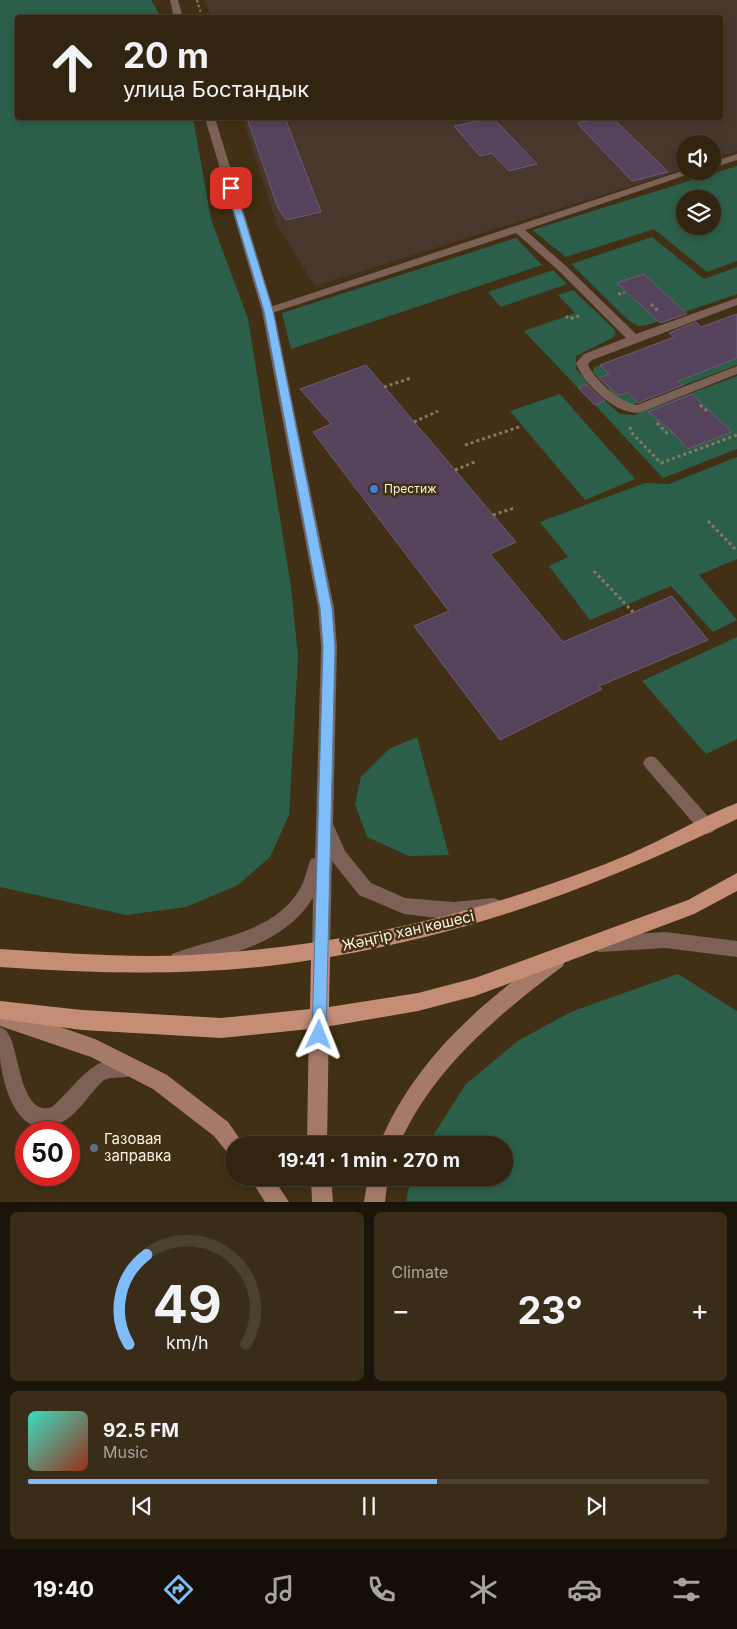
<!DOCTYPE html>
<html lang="en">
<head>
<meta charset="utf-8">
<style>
	:root { --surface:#312410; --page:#392c19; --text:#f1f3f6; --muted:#a8a49f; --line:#4c4130; --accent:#7ebdf9 }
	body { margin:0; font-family:Inter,sans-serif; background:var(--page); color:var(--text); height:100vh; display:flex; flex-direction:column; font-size:19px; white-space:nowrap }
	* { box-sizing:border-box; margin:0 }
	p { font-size:16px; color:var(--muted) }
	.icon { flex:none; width:28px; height:28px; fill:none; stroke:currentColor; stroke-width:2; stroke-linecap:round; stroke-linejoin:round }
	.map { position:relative; height:1202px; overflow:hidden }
	.details { display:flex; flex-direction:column; gap:10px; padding:10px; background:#1b1409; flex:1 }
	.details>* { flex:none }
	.top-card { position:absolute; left:15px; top:15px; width:708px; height:105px; border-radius:5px; box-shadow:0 2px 8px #0003,0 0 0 1px var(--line); background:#312410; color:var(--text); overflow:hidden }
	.fabs { position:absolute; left:676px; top:135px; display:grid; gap:10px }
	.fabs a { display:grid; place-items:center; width:45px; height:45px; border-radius:50%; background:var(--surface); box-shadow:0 2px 8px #0003,0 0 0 1px var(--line); font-size:25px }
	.speed { position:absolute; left:15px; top:1121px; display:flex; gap:10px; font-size:25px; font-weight:700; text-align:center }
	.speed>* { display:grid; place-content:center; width:65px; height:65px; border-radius:50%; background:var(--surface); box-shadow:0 2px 8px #0003,0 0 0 1px var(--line); line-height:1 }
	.speed .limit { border:8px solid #d22; background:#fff; color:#111 }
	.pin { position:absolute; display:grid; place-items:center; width:42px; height:42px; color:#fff; margin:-21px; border-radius:10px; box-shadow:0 2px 8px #0006 }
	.me { position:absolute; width:55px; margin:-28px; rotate:2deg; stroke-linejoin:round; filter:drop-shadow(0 0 4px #0008) }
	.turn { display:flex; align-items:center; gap:18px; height:105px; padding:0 25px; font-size:22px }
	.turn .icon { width:65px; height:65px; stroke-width:2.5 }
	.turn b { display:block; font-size:35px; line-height:42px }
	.big { font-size:38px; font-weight:700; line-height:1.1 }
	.details .card { flex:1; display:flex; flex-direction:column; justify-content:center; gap:8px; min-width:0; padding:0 18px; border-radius:8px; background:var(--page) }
	.details .dial { align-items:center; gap:0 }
	.dial svg { height:130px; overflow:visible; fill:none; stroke:var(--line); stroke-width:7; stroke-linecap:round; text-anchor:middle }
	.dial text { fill:var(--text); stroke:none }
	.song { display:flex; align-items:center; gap:15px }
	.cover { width:60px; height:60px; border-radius:8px; background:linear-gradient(135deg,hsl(170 70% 55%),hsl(10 70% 35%)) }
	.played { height:5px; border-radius:2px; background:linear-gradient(90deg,var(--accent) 60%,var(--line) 60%) }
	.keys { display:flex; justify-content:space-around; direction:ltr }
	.heat { display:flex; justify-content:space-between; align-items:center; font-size:28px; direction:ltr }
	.details .tiles { flex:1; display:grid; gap:10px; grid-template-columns:1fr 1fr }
	.card:last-child { grid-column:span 2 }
	.trip { position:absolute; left:225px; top:1136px; width:288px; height:50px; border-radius:25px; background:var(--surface); box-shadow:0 2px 8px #0003,0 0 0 1px var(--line); font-weight:700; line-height:50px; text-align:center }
	.dock { display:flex; height:80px; justify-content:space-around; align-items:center; background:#140e06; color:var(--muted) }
	.dock .icon { width:35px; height:35px }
	.dock .active { color:var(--accent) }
	.dock b { font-size:22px; color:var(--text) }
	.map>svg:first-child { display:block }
	.industrial { fill:#47372c }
	.green { fill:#2b5f49; fill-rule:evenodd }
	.building { fill:#55425b; stroke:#6e5b75 }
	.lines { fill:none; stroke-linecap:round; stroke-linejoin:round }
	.path-far1 { stroke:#877861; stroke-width:2; stroke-dasharray:2.5 2.5; stroke-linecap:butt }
	.path { stroke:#877861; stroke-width:3; stroke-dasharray:3 3; stroke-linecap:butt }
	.lane { fill:#7d6156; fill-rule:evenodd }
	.street { fill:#7d6156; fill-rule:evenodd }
	.secondary { fill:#a67a68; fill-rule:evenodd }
	.primary { fill:#c68d76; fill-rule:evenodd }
	.route { fill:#7ebdf9; stroke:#527ba2 }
	.shop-dot { fill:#3f7fe0; stroke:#413015; stroke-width:2 }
	.service-dot { fill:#5c6f8a; stroke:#413015; stroke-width:2 }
	.labels { text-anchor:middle; stroke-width:5; stroke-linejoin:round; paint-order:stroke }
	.poi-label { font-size:12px; fill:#fcf1e1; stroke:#413015; text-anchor:start }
	.near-street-label { font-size:15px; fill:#fcf1e1; stroke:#413015 }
	.near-poi-label { font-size:15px; fill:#fcf1e1; stroke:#413015; text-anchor:start }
</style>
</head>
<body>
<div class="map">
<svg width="737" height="1202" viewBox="0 0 737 1202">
	<rect width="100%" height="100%" fill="#413015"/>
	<polygon class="industrial" points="205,0 737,0 737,151 713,159 712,144 685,144 685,169 315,286 277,225 243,118 720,118 720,18 211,18"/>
	<g class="green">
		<polygon points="0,0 151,0 161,17 18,18 18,118 193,118 211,219 248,319 291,587 298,656 289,815 270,857 238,885 186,907 126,915 0,887"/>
		<path d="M737 166V261L707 272 654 229 566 257 532 230ZM685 199H712V226H685Z"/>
		<polygon points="652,237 704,279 737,267 737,294 647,325 638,326 628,320 571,264"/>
		<polygon points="516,238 542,265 291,349 282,313"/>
		<polygon points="553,270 567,284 501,307 488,292"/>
		<polygon points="573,290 614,329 616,334 612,338 576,356 576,369 588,383 578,388 524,331 575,313 558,295"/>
		<polygon points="737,358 737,365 632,405 620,401 593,372 594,368 600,365 633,398"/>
		<polygon points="737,376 737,449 663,478 595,405 605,401 620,414 634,415"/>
		<polygon points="560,394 635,479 585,500 510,411"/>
		<polygon points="737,457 737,559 699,575 737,620 713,632 671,586 590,620 549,566 568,557 540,522 645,483 669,484"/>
		<polygon points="737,637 737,739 706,754 642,681"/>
		<polygon points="417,737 449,855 409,856 367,837 355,804 361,777 389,749"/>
		<polygon points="678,974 737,1011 737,1201 406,1201 411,1178 504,1178 504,1145 427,1145 466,1084 519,1040 573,1011"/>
	</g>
	<g class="building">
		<polygon points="247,118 285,118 321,212 286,220 278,208"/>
		<polygon points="493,118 537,164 509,171 492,153 480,156 454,126"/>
		<polygon points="603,118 613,118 668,172 632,181 577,123"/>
		<polygon points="644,274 687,314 660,323 617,283"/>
		<polygon points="737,314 737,358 678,381 683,385 638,403 628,392 620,395 617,394 599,378 609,374 600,365 674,337 669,333 696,322 701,327"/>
		<polygon points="366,365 516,542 490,554 563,642 672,596 708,640 599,686 602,689 500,740 414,626 449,611 313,432 331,424 300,389"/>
		<polygon points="587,384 593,391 605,401 595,405 578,388"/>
		<polygon points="692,394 732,432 688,449 671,431 648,412"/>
	</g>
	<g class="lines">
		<g class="path-far1">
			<polyline points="197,0 202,18"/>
			<polyline points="618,294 627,292"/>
		</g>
		<g class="path">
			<polyline points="618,294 624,293"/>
			<polyline points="651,304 658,311"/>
			<polyline points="566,316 569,319 582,315"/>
			<polyline points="384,387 411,378"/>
			<polyline points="700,405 709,413"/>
			<polyline points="414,422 438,411"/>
			<polyline points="657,423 667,433 671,431"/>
			<polyline points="630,427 631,432 661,463 737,435"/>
			<polyline points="465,445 522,426"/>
			<polyline points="455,470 477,461"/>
			<polyline points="493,515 514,508"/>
			<polyline points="708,521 737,551"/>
			<polyline points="594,571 633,612"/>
		</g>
		<g class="lane">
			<polygon points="737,154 737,160 712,168 712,162"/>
			<path d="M685 170 698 171 525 230 566 266 636 334 737 298V305L592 360 588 364C593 379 621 403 637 405L737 366V374L642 412C619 418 583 384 576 363L584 354 626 338 558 270 516 233 272 313H264L262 311 264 309Z"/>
			<polygon points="651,756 656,758 713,822 715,827 713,832 707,834 701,832 646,768 643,763 646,758"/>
			<polygon points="665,932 737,941 737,957 665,948 599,952 593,950 591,944 593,938 599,936"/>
			<path d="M0 1027 6 1030 11 1039C19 1058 23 1118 52 1107 76 1087 96 1047 133 1063L136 1069 133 1075C124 1079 114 1076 104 1080 90 1092 80 1112 64 1121 21 1147 3 1090 0 1058 0 1048 0 1037 0 1027Z"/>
		</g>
		<g class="street">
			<polygon points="170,0 178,0 183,18 174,18"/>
			<path d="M205 118H215L274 311 334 608 337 647 333 824 345 851 371 883 405 898 454 902 493 898 499 900 502 906 499 912 454 920 404 914 359 895 332 861 330 951 328 957 321 960 314 957 312 951 313 898C284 944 229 955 179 969L172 966 170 960 172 954C217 936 277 934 302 885 306 877 307 867 311 859L315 858 321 647 318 608 262 311Z"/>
		</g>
		<g class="secondary">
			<path d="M556 951 563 954 565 960 563 966C498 1015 432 1069 399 1145H379C407 1077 455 1027 512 982 526 971 540 957 556 951Z"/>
			<polygon points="0,1006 95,1039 167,1075 228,1122 244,1145 234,1145 234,1155 227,1152 214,1136 153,1089 91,1057 0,1026"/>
			<polygon points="319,1008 326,1011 329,1018 327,1145 307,1145 309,1018 312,1011"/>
			<polygon points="250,1178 273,1178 289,1202 265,1202"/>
			<polygon points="311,1178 331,1178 333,1202 312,1202"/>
			<polygon points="368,1178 388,1178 385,1202 364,1202"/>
		</g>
		<path class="primary" d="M737 803V819C604 884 476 932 330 957L329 1007 418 993 475 978 688 900 737 873V891L694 914 475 996 418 1011 319 1028 221 1038 82 1030 0 1019V1001L82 1010 221 1018 310 1009 311 960C208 977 104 974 0 967V949C64 953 127 958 191 955 317 948 443 923 562 880 590 870 620 859 647 846 677 832 706 815 737 803Z"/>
	</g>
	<polygon class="route" points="231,185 235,188 273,311 332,608 335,647 326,1035 324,1040 319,1043 314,1040 312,1035 323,647 320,608 264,311 227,188"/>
	<circle class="shop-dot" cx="374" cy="489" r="5"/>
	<circle class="service-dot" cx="94" cy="1148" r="5"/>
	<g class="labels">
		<g class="poi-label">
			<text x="384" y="493">Престиж</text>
		</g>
		<g class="near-street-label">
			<text transform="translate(408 931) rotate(-13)" y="5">Жәңгір хан көшесі</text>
		</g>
		<g class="near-poi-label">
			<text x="104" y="1144">Газовая<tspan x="104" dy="17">заправка</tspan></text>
		</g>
	</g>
</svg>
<div class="fabs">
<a><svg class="icon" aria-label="sound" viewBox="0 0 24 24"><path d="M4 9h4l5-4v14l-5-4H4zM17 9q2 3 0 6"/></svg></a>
<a><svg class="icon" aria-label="layers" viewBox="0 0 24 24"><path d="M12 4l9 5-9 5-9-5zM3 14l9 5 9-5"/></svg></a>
</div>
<div class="speed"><div class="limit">50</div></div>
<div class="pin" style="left:231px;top:188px;background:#d93025"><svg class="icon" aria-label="arrive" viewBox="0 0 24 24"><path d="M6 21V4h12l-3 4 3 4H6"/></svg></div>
<svg class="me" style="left:319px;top:1035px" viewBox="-20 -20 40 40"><path d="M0-17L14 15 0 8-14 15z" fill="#7ebdf9" stroke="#fff" stroke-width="4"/></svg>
<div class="trip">19:41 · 1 min · 270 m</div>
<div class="top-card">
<div class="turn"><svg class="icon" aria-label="ahead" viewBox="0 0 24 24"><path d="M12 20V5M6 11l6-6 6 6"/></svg><div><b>20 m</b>улица Бостандык</div></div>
</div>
</div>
<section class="details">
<div class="tiles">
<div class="card dial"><svg viewBox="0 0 100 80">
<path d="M14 69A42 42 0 1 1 86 69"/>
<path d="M14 69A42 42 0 0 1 25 14" stroke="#7ebdf9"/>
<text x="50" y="56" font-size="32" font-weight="700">49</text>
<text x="50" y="72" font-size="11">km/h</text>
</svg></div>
<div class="card"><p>Climate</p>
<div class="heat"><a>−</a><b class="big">23°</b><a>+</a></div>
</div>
<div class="card">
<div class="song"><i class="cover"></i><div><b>92.5 FM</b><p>Music</p></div></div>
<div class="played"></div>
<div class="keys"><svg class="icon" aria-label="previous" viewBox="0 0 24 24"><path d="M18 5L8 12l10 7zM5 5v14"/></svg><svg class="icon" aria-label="pause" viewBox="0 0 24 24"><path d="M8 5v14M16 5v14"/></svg><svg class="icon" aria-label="next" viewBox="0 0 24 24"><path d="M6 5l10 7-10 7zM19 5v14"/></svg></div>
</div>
</div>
</section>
<nav class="dock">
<b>19:40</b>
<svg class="icon active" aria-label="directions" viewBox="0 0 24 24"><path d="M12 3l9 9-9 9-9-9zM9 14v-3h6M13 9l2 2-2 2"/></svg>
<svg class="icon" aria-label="music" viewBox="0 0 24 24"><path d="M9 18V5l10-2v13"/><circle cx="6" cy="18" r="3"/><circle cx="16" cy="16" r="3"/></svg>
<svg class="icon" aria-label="phone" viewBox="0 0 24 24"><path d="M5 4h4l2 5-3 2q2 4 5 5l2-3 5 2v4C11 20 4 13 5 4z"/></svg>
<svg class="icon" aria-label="climate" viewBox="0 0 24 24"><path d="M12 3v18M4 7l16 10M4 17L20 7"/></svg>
<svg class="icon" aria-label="car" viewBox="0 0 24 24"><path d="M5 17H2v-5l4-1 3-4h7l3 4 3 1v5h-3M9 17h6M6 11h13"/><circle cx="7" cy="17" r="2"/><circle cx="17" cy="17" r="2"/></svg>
<svg class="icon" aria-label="filters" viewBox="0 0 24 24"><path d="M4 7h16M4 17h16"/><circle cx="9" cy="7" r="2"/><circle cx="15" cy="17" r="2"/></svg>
</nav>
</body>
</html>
